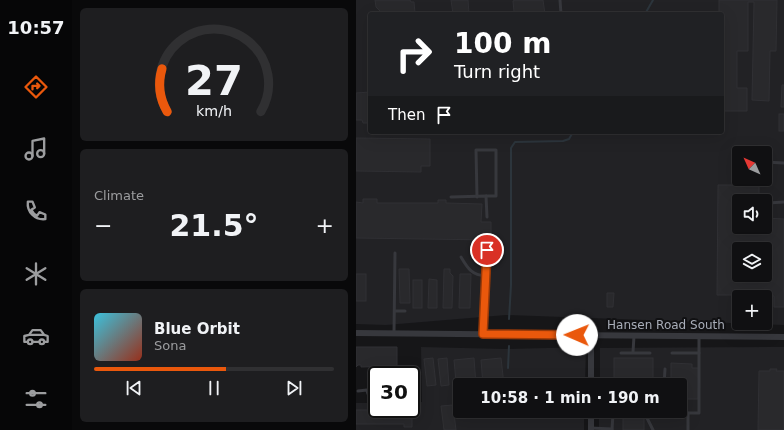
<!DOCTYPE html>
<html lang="en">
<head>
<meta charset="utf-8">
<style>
	:root { --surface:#101012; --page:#1e1e20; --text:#f1f3f6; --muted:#9c9d9f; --line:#303032; --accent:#ea580c }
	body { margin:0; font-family:"DejaVu Sans",sans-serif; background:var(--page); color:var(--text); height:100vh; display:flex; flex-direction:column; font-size:15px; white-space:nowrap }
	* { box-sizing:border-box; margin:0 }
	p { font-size:13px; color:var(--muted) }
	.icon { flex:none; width:22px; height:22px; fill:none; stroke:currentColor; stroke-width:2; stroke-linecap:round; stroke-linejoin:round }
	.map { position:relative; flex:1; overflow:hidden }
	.side { display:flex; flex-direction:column; gap:8px; padding:8px; background:#09090a; width:284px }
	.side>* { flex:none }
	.banner { position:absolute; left:12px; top:12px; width:356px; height:122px; border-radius:4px; box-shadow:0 4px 16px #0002,0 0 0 1px var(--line); background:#202124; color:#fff; overflow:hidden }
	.needle { width:26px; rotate:315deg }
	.controls { position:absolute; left:376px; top:146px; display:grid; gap:8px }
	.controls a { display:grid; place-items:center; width:40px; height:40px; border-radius:4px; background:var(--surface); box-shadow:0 4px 16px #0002,0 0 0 1px var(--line); font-size:20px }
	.speed { position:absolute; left:12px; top:366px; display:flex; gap:8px; font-size:20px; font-weight:700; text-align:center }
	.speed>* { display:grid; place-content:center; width:52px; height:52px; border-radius:50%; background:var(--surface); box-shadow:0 4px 16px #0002,0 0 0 1px var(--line); line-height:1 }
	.speed .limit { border:2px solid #111; border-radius:6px; background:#fff; color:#111 }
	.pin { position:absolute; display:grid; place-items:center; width:34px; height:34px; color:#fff; margin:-17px; border:2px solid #fff; border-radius:50%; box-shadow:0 1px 4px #0007 }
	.me { position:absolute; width:44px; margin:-22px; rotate:271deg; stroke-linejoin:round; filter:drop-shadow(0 0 3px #0008) }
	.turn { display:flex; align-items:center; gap:14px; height:84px; padding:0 20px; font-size:18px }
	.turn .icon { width:52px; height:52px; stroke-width:2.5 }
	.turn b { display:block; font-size:28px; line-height:34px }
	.then { display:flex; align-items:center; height:38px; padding:0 20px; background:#0003; gap:8px; font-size:15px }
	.big { font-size:30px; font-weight:800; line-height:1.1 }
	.side .tile { flex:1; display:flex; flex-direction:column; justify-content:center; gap:6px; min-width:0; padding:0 14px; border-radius:6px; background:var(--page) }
	.side .dial { align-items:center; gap:0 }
	.dial svg { height:104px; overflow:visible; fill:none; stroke:var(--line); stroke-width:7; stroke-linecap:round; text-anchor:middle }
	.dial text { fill:var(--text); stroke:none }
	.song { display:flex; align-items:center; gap:12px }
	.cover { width:48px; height:48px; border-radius:6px; background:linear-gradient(135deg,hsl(190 70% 55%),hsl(10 70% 35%)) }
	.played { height:4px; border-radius:2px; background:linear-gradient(90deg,var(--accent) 55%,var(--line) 55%) }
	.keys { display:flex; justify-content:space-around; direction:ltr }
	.heat { display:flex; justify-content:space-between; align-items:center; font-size:22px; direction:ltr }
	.trip { position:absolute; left:97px; top:378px; width:234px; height:40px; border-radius:4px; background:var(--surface); box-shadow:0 4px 16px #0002,0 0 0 1px var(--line); font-weight:800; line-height:40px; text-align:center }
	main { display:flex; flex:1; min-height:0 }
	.tabs { display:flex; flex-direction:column; width:72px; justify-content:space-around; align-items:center; background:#060607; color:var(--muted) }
	.tabs .icon { width:28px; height:28px }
	.tabs .on { color:var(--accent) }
	.tabs b { font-size:18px; color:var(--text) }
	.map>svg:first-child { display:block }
	.built { fill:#222225; fill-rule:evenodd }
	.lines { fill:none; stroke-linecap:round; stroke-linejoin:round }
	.stream { stroke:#2c353c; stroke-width:2 }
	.building { fill:#29292c; stroke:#303034; fill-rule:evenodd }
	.service { stroke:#37383d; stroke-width:3 }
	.minor { stroke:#37383d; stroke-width:6 }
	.route-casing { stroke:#983908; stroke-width:10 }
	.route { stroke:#ea580c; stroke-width:7 }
	.labels { text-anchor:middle; stroke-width:4; stroke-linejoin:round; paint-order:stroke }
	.street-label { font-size:12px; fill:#a8adb8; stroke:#111113 }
</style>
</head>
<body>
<main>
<nav class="tabs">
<b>10:57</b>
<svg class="icon on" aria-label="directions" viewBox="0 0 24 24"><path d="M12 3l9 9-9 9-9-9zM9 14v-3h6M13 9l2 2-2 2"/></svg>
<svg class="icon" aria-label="music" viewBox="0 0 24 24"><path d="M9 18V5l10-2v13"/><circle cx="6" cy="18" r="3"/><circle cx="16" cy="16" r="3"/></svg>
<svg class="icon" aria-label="phone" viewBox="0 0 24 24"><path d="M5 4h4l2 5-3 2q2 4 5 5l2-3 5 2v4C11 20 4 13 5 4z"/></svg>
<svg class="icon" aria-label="climate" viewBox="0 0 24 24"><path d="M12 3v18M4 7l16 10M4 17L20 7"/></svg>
<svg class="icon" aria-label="car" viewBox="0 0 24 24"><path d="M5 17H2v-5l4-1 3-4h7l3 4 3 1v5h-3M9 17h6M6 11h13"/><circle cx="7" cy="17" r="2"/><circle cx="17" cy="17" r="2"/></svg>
<svg class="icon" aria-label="filters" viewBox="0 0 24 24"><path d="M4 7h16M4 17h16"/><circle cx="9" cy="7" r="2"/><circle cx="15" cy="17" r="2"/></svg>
</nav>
<section class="side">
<div class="tile dial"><svg viewBox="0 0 100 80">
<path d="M14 69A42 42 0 1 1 86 69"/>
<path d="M14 69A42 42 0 0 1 10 36" stroke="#ea580c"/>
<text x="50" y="56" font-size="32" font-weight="700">27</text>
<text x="50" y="72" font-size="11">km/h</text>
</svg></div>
<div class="tile"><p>Climate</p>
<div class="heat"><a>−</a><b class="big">21.5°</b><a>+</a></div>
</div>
<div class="tile">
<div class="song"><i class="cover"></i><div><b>Blue Orbit</b><p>Sona</p></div></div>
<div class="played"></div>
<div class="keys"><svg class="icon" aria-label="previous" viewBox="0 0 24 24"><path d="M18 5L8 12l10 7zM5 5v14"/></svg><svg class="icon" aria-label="pause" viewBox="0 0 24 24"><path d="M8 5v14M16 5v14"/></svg><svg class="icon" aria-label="next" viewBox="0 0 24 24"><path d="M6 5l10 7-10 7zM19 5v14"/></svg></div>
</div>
</section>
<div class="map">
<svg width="428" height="430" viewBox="0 0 428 430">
	<rect width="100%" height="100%" fill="#161618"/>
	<g class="built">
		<path d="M0 0H428V325L150 315 30 325 0 324ZM14 14H366V132H14ZM383 153H409V179H383ZM383 201H409V227H383ZM383 249H409V275H383ZM383 297H409V323H383Z"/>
		<polygon points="65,347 148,349 230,347 229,385 104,385 104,411 228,411 228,430 0,430 0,403 21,403 21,409 55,409 55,403 66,402"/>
		<polygon points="428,347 428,430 243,430 243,411 324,411 324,385 244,385 244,348"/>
	</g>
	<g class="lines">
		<g class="stream">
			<polyline points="289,14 297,0"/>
			<polyline points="153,319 155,285 155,148 159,142 207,141 213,139 217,132"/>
			<polyline points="152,368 153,346"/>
		</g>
	</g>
	<g class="building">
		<polygon points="19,0 54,0 55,2 58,2 59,13 66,12 66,14 25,14 25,12 20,7"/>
		<polygon points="95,0 112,0 113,14 97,14"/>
		<polygon points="159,0 187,0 189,14 156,14 158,12 157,1"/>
		<polygon points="363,0 421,0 420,51 414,51 413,101 396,100 398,2 392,2 392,51 381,51 381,88 391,88 391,111 366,111 366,14 363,14"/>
		<polygon points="426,85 428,85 428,107 425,107"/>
		<polygon points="14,92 14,123 7,123 6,120 0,120 0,93"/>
		<rect x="423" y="114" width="5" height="17"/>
		<polygon points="0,138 74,139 74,166 65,166 65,172 0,171"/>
		<path d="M362 185H403V201H383V227H409V218L428 219V307H418V296L383 297V306H377V295H361ZM383 249H409V275H383Z"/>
		<polygon points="7,199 21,199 21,203 82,203 82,200 90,200 90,203 126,204 125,222 135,222 135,240 0,238 0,202 7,203"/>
		<polygon points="43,269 53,269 54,303 44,303"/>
		<polygon points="88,269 94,269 94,273 97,276 96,308 87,308"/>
		<rect x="0" y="274" width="10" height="27"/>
		<polygon points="104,274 115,274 114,308 103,308"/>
		<polygon points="73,279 81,280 81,308 72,308"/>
		<rect x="57" y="280" width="9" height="28"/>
		<polygon points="251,293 258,293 257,307 251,307"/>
		<polygon points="0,347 41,347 41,366 5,367 5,365 2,365 0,367"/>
		<polygon points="77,358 80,385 71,386 68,359"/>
		<polygon points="91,358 93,385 85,386 82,359"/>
		<polygon points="118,358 120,385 104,385 104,393 101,393 98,360"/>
		<polygon points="145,358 148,385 127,385 125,360"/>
		<rect x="258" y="358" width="39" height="25"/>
		<polygon points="315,363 336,364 336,368 343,368 342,399 324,399 324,385 315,385"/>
		<polygon points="414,369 421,369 420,371 428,371 428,430 402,430 403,371 414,371"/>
		<polygon points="97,405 100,430 88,430 85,406"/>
		<polygon points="0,410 56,410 56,427 48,427 48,424 0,424"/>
		<rect x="267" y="415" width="21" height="15"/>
	</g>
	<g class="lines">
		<g class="service">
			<polyline points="204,0 205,14"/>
			<polyline points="409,162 428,163"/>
			<polyline points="95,197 130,196 131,217"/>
			<polyline points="121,197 120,150 140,150 140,196 130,196"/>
			<polyline points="412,203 428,202"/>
			<path d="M105 257C112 269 116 275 130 276"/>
			<polyline points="39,311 49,311"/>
			<polyline points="38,333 39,253"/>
			<polyline points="127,334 131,250"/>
			<polyline points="277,352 278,336"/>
			<polyline points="265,353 294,353"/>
			<polyline points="316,353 343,353"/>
			<polyline points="308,385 309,369"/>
			<path d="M2 391 11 390C12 397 15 397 21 397"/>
			<polyline points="322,411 323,413 343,413 343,336"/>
			<polyline points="235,428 256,429"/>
			<polyline points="256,430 257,413 287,413 289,414 297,430"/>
			<polyline points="332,430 332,413"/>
		</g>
		<g class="minor">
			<polyline points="0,333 428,337"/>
			<polyline points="235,385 235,335"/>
			<polyline points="235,430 235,411"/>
		</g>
	</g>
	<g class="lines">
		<g class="route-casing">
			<polyline id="route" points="131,250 127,334 221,335"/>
		</g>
		<use href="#route" class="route"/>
	</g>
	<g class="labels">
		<g class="street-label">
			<text x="310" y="329">Hansen Road South</text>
		</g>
	</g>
</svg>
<div class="controls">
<a><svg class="needle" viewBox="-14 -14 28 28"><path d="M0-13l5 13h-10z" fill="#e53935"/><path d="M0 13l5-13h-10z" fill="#9c9d9f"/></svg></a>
<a><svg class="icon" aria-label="sound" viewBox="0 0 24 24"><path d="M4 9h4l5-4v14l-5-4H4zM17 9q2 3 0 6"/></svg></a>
<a><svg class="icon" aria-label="layers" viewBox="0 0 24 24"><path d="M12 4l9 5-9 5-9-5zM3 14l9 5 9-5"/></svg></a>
<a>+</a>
</div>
<div class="speed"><div class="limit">30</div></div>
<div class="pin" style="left:131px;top:250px;background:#d93025"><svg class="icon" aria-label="arrive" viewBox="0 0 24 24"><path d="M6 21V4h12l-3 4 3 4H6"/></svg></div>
<svg class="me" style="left:221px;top:335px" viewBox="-20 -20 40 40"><circle r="19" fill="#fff"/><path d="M0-13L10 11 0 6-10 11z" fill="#ea580c"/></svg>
<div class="trip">10:58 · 1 min · 190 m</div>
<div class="banner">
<div class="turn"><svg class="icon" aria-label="right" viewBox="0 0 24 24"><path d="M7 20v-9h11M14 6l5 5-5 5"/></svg><div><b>100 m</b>Turn right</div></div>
<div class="then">Then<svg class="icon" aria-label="arrive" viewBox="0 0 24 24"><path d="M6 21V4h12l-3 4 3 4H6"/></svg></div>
</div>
</div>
</main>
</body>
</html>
